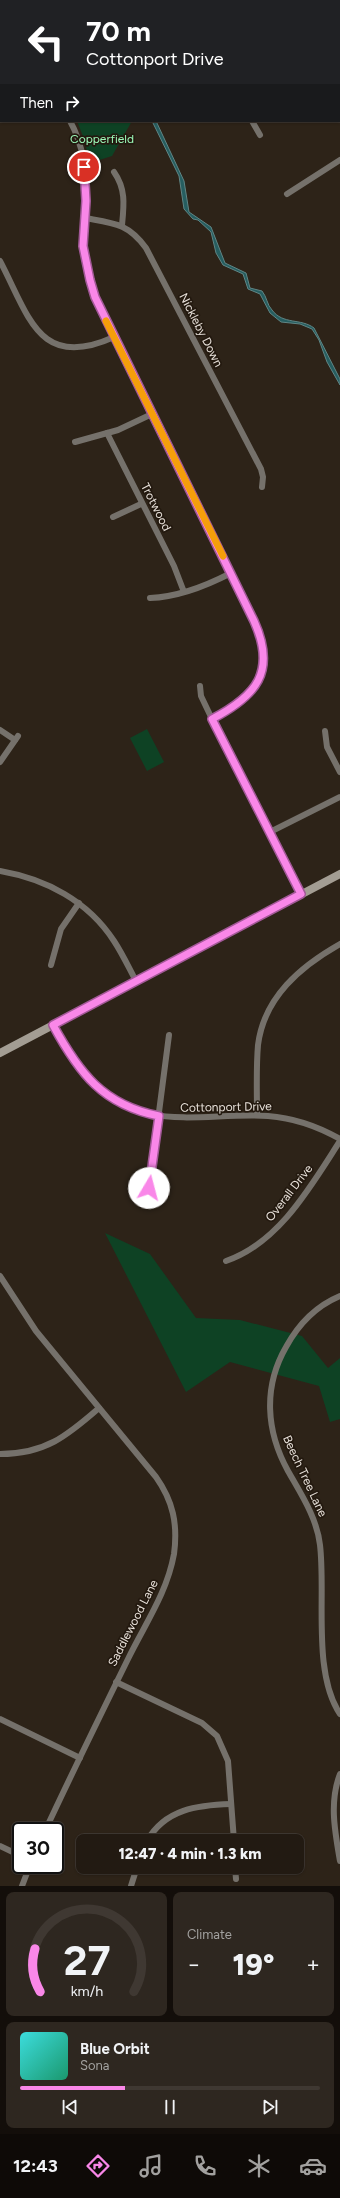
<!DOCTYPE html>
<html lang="en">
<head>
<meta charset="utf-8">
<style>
	:root { --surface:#221a12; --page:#2e2720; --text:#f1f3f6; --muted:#a2a19f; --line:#3f3832; --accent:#f987e8 }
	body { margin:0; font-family:Figtree,sans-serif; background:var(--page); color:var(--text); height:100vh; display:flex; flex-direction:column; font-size:15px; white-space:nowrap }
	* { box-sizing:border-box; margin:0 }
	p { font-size:13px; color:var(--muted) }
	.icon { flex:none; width:22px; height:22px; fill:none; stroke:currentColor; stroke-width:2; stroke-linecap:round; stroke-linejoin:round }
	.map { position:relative; height:1886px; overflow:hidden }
	.details { display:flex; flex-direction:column; gap:6px; padding:6px; background:#130e0a; flex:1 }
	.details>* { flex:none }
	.hud { position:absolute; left:0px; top:0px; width:340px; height:122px; box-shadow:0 1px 3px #0004,0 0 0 1px var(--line); background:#202124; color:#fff; overflow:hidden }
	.speed { position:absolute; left:12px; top:1822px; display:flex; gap:8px; font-size:20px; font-weight:700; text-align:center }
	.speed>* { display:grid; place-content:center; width:52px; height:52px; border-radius:50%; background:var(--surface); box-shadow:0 1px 3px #0004,0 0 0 1px var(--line); line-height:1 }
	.speed .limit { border:2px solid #111; border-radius:6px; background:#fff; color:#111 }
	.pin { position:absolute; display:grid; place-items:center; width:34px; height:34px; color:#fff; margin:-17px; border:2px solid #fff; border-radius:50%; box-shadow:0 1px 4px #0007 }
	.me { position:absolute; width:44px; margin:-22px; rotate:8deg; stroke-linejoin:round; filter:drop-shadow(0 0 3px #0008) }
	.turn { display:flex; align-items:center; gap:14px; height:84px; padding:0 20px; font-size:18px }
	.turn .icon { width:52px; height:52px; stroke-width:2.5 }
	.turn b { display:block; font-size:28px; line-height:34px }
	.then { display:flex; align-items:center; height:38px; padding:0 20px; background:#0003; gap:8px; font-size:15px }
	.big { font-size:30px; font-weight:800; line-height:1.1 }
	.details .card { flex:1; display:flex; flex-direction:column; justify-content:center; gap:6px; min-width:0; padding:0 14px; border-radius:8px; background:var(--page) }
	.details .dial { align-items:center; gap:0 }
	.dial svg { height:104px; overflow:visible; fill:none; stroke:var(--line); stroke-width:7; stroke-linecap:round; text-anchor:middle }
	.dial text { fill:var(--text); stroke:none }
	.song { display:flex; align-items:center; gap:12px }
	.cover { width:48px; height:48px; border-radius:6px; background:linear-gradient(135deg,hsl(180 70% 55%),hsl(160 70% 35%)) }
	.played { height:4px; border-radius:2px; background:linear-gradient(90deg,var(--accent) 35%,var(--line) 35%) }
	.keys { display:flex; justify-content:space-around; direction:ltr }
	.heat { display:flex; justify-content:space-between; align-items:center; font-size:22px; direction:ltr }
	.details .tiles { flex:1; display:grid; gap:6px; grid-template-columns:1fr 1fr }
	.card:last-child { grid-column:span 2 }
	.trip { position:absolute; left:76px; top:1834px; width:228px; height:40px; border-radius:8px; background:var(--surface); box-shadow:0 1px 3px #0004,0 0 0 1px var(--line); font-weight:800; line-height:40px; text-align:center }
	.menu { display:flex; height:64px; justify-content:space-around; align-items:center; background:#0e0a07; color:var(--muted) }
	.menu .icon { width:28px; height:28px }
	.menu .selected { color:var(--accent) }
	.menu b { font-size:18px; color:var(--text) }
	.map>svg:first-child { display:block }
	.green { fill:#0e4224 }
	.water { fill:#265e60; stroke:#608585 }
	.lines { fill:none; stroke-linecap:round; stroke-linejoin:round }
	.minor { stroke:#75716b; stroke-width:6 }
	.secondary { stroke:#a39d93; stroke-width:8 }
	.route-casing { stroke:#a25897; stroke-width:10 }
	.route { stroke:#f987e8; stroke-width:7 }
	.slow { stroke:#f59e0b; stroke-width:7 }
	.labels { text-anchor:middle; stroke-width:3.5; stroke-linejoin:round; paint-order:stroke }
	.park-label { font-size:12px; fill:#9cfab9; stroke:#23190f }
	.street-label { font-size:12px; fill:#e8e1da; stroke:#23190f }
</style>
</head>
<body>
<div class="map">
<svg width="340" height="1886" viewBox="0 0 340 1886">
	<rect width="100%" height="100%" fill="#2d2318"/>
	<g class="green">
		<polygon points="77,121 132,121 112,156 90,163 84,139"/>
		<polygon points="147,729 164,762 147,771 130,738"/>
		<polygon points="105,1233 150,1254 196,1318 240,1320 302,1336 328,1368 340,1358 340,1419 330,1422 319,1386 230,1362 186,1392"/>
	</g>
	<path class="water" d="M152 121H156L184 181 189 212 211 227 225 263 246 273 250 288 262 291C267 297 267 305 272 310 283 325 301 318 314 328L340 379V385L327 362 319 340 312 329 300 324 281 322 270 313 260 294 248 289 243 274 223 265 216 253 211 232 198 220 193 219 184 209 179 176Z"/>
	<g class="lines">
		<g class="minor">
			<polyline points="191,0 191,1"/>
			<polyline points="275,0 275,1"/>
			<polyline points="0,5 1,7"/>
			<polyline points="0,21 1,20"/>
			<path d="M70 121C83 144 88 176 86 202 86 217 82 231 83 246 84 263 89 280 95 297L255 621C277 672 256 696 212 719"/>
			<polyline points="252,121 260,135"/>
			<path d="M114 172C126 189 124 205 122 225"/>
			<polyline points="287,194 340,160"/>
			<path d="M85 218C113 223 128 223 146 248L261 469 263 477 262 487"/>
			<path d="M0 261C29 316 39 371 114 337"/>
			<polyline points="107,433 174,566 184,592"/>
			<polyline points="75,442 118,430 152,414"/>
			<polyline points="113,517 141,504"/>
			<path d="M150 598C177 597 206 586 231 573"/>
			<polyline points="200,686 201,696 212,719 301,894"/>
			<polyline points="0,730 15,740"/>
			<polyline points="325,731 327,747 340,772"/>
			<polyline points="0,762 18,736"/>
			<polyline points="270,832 340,797"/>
			<path d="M0 871C46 879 88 901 114 941 122 953 129 968 136 981"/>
			<polyline points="51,965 61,929 79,903"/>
			<path d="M53 1025C63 1044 73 1063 88 1079 141 1135 202 1112 268 1116 295 1118 317 1126 340 1139"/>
			<path d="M257 1115C257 1092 256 1068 258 1045 264 997 301 966 340 944"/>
			<polyline points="149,1189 169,1035"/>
			<path d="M226 1261C279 1243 311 1186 340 1141"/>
			<path d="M0 1276 36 1331 156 1477C173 1501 178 1524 174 1554 167 1593 145 1624 128 1659 100 1716 72 1773 45 1831"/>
			<path d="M340 1296C316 1306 298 1325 286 1347 263 1387 266 1431 288 1471 301 1494 317 1518 320 1545 326 1595 312 1672 340 1714"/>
			<path d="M0 1454C45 1454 67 1436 99 1408"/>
			<polyline points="116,1682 202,1723 217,1736 228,1761 234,1841"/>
			<polyline points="0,1719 80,1758"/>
			<path d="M340 1774C329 1802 335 1832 340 1861"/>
			<path d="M147 1841C165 1809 198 1805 231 1804"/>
			<polyline points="0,1846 21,1856"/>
			<polyline points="235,1867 236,1879"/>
			<polyline points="22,1886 30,1865"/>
			<polyline points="131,1886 137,1867"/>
		</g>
		<polyline class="secondary" points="0,1053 340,874"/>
	</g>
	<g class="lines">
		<g class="route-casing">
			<path id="route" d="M84 167 86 201 83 246 90 280 95 297 254 621C277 672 256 696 212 719L301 894 53 1025C79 1073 103 1105 159 1116L149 1188"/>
		</g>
		<use href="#route" class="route"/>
		<polyline class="slow" points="106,321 223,556"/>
	</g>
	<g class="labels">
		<g class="park-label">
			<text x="102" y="143">Copperfield</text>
		</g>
		<g class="street-label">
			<text transform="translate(201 330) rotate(63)" y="4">Nickleby Down</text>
			<text transform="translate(156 507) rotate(63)" y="4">Trotwood</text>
			<text transform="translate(226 1107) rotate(-1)" y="4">Cottonport Drive</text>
			<text transform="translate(289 1193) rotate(-52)" y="4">Overall Drive</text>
			<text transform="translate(305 1476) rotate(65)" y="4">Beech Tree Lane</text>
			<text transform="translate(133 1623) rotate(-63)" y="4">Saddlewood Lane</text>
		</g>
	</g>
</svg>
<div class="speed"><div class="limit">30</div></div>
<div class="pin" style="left:84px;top:167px;background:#d93025"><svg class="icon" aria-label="arrive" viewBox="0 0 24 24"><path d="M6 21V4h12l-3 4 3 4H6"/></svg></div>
<svg class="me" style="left:149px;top:1188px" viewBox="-20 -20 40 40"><circle r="19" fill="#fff"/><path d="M0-13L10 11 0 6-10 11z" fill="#f987e8"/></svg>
<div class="trip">12:47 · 4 min · 1.3 km</div>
<div class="hud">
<div class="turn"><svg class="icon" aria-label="left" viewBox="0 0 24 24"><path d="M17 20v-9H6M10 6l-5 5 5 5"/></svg><div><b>70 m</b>Cottonport Drive</div></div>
<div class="then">Then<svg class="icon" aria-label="right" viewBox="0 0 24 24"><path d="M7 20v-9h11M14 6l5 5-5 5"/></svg></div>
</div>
</div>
<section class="details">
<div class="tiles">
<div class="card dial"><svg viewBox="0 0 100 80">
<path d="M14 69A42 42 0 1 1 86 69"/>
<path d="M14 69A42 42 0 0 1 10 36" stroke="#f987e8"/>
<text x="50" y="56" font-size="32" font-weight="700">27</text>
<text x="50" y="72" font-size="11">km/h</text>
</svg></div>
<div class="card"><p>Climate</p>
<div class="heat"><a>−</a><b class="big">19°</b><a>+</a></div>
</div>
<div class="card">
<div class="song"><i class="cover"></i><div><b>Blue Orbit</b><p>Sona</p></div></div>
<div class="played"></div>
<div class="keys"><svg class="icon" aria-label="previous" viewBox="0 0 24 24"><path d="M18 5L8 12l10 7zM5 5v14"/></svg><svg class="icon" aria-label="pause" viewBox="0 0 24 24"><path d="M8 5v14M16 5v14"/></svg><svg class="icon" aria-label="next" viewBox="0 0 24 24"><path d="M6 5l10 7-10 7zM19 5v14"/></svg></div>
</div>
</div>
</section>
<nav class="menu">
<b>12:43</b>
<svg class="icon selected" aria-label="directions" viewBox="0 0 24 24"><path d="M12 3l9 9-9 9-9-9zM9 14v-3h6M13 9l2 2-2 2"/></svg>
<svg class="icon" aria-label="music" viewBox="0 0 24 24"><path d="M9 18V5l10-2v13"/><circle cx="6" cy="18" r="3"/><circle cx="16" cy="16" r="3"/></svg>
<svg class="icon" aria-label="phone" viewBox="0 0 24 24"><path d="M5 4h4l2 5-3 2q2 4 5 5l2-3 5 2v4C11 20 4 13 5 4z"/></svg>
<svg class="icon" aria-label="climate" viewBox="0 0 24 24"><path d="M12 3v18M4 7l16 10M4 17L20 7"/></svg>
<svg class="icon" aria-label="car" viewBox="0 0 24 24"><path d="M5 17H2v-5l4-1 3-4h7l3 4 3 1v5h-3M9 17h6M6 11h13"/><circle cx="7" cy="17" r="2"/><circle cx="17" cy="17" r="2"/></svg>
</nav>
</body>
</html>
